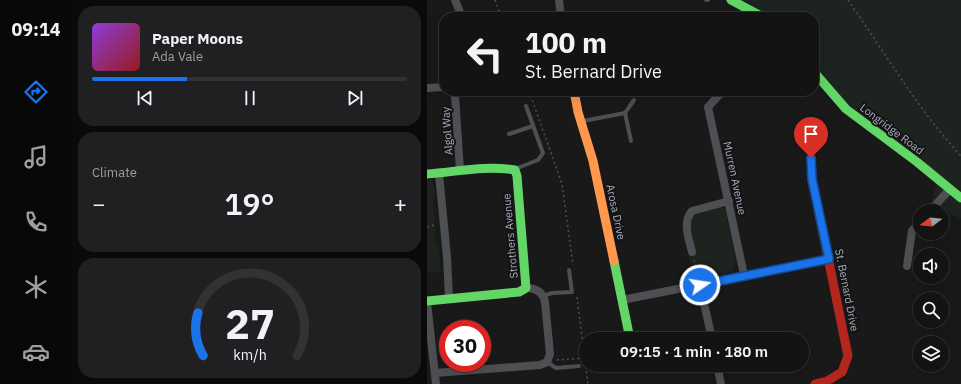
<!DOCTYPE html>
<html lang="en">
<head>
<meta charset="utf-8">
<style>
	:root { --surface:#131314; --page:#202022; --text:#f1f3f6; --muted:#9d9ea0; --line:#323234; --accent:#1a73e8 }
	body { margin:0; font-family:"IBM Plex Sans",sans-serif; background:var(--page); color:var(--text); height:100vh; display:flex; flex-direction:column; font-size:15px; white-space:nowrap }
	* { box-sizing:border-box; margin:0 }
	p { font-size:13px; color:var(--muted) }
	.icon { flex:none; width:22px; height:22px; fill:none; stroke:currentColor; stroke-width:2; stroke-linecap:round; stroke-linejoin:round }
	.map { position:relative; flex:1; overflow:hidden }
	.details { display:flex; flex-direction:column; gap:6px; padding:6px; background:#0a0a0b; width:355px }
	.details>* { flex:none }
	.guide { position:absolute; left:12px; top:12px; width:380px; height:84px; border-radius:16px; box-shadow:0 4px 16px #0002,0 0 0 1px var(--line); background:#131314; color:var(--text); overflow:hidden }
	.needle { width:26px; rotate:254deg }
	.tools { position:absolute; left:486px; top:204px; display:grid; gap:8px }
	.tools a { display:grid; place-items:center; width:36px; height:36px; border-radius:50%; background:var(--surface); box-shadow:0 4px 16px #0002,0 0 0 1px var(--line); font-size:20px }
	.speed { position:absolute; left:12px; top:320px; display:flex; gap:8px; font-size:20px; font-weight:700; text-align:center }
	.speed>* { display:grid; place-content:center; width:52px; height:52px; border-radius:50%; background:var(--surface); box-shadow:0 4px 16px #0002,0 0 0 1px var(--line); line-height:1 }
	.speed .limit { border:6px solid #d22; background:#fff; color:#111 }
	.pin { position:absolute; display:grid; place-items:center; width:34px; height:34px; color:#fff; margin:-41px -17px; border-radius:50% 50% 50% 0; rotate:-45deg; box-shadow:0 0 4px #0007 }
	.pin .icon { rotate:45deg }
	.me { position:absolute; width:44px; margin:-22px; rotate:77deg; stroke-linejoin:round; filter:drop-shadow(0 0 3px #0008) }
	.turn { display:flex; align-items:center; gap:14px; height:84px; padding:0 20px; font-size:18px }
	.turn .icon { width:52px; height:52px; stroke-width:2.5 }
	.turn b { display:block; font-size:28px; line-height:34px }
	.big { font-size:30px; font-weight:600; line-height:1.1 }
	.details .widget { flex:1; display:flex; flex-direction:column; justify-content:center; gap:6px; min-width:0; padding:0 14px; border-radius:16px; background:var(--page) }
	.details .dial { align-items:center; gap:0 }
	.dial svg { height:104px; overflow:visible; fill:none; stroke:var(--line); stroke-width:7; stroke-linecap:round; text-anchor:middle }
	.dial text { fill:var(--text); stroke:none }
	.song { display:flex; align-items:center; gap:12px }
	.cover { width:48px; height:48px; border-radius:6px; background:linear-gradient(135deg,hsl(270 70% 55%),hsl(0 70% 35%)) }
	.played { height:4px; border-radius:2px; background:linear-gradient(90deg,var(--accent) 30%,var(--line) 30%) }
	.keys { display:flex; justify-content:space-around; direction:ltr }
	.heat { display:flex; justify-content:space-between; align-items:center; font-size:22px; direction:ltr }
	.trip { position:absolute; left:152px; top:332px; width:230px; height:40px; border-radius:20px; background:var(--surface); box-shadow:0 4px 16px #0002,0 0 0 1px var(--line); font-weight:600; line-height:40px; text-align:center }
	main { display:flex; flex:1; min-height:0 }
	.menu { display:flex; flex-direction:column; width:72px; justify-content:space-around; align-items:center; background:#080808; color:var(--muted) }
	.menu .icon { width:28px; height:28px }
	.menu .on { color:var(--accent) }
	.menu b { font-size:18px; color:var(--text) }
	.map>svg:first-child { display:block }
	.green { fill:#1d241f }
	.lines { fill:none; stroke-linecap:round; stroke-linejoin:round }
	.path { stroke:#4f5054; stroke-width:1.5; stroke-dasharray:2 3; stroke-linecap:butt }
	.lane { stroke:#4d4f53; stroke-width:4 }
	.street { stroke:#4d4f53; stroke-width:8 }
	.fast { stroke:#63d668; stroke-width:9 }
	.slow { stroke:#ff974d; stroke-width:9 }
	.jam { stroke:#b3261e; stroke-width:9 }
	.route-casing { stroke:#114b97; stroke-width:10 }
	.route { stroke:#1a73e8; stroke-width:7 }
	.labels { text-anchor:middle; stroke-width:4; stroke-linejoin:round; paint-order:stroke }
	.street-label { font-size:11px; fill:#aaaebb; stroke:#141316 }
</style>
</head>
<body>
<main>
<nav class="menu">
<b>09:14</b>
<svg class="icon on" aria-label="directions" viewBox="0 0 24 24"><path d="M12 3l9 9-9 9-9-9zM9 14v-3h6M13 9l2 2-2 2"/></svg>
<svg class="icon" aria-label="music" viewBox="0 0 24 24"><path d="M9 18V5l10-2v13"/><circle cx="6" cy="18" r="3"/><circle cx="16" cy="16" r="3"/></svg>
<svg class="icon" aria-label="phone" viewBox="0 0 24 24"><path d="M5 4h4l2 5-3 2q2 4 5 5l2-3 5 2v4C11 20 4 13 5 4z"/></svg>
<svg class="icon" aria-label="climate" viewBox="0 0 24 24"><path d="M12 3v18M4 7l16 10M4 17L20 7"/></svg>
<svg class="icon" aria-label="car" viewBox="0 0 24 24"><path d="M5 17H2v-5l4-1 3-4h7l3 4 3 1v5h-3M9 17h6M6 11h13"/><circle cx="7" cy="17" r="2"/><circle cx="17" cy="17" r="2"/></svg>
</nav>
<section class="details">
<div class="widget">
<div class="song"><i class="cover"></i><div><b>Paper Moons</b><p>Ada Vale</p></div></div>
<div class="played"></div>
<div class="keys"><svg class="icon" aria-label="previous" viewBox="0 0 24 24"><path d="M18 5L8 12l10 7zM5 5v14"/></svg><svg class="icon" aria-label="pause" viewBox="0 0 24 24"><path d="M8 5v14M16 5v14"/></svg><svg class="icon" aria-label="next" viewBox="0 0 24 24"><path d="M6 5l10 7-10 7zM19 5v14"/></svg></div>
</div>
<div class="widget"><p>Climate</p>
<div class="heat"><a>−</a><b class="big">19°</b><a>+</a></div>
</div>
<div class="widget dial"><svg viewBox="0 0 100 80">
<path d="M14 69A42 42 0 1 1 86 69"/>
<path d="M14 69A42 42 0 0 1 10 36" stroke="#1a73e8"/>
<text x="50" y="56" font-size="32" font-weight="700">27</text>
<text x="50" y="72" font-size="11">km/h</text>
</svg></div>
</section>
<div class="map">
<svg width="534" height="384" viewBox="0 0 534 384">
	<rect width="100%" height="100%" fill="#19191a"/>
	<g class="green">
		<polygon points="314,0 534,0 534,192 421,104 387,64 387,17 342,17"/>
		<polygon points="0,180 5,180 8,196 6,199 9,246 12,247 14,271 0,273"/>
		<polygon points="509,184 534,204 534,219 504,203"/>
		<polygon points="293,207 298,209 309,262 307,269 302,272 266,280 262,254 269,252 263,221 267,213"/>
	</g>
	<g class="lines">
		<g class="path">
			<polyline points="68,0 74,17"/>
			<path d="M421 0C458 53 490 108 534 156"/>
			<polyline points="102,91 135,184 146,265"/>
			<polyline points="0,227 8,225"/>
			<polyline points="267,260 271,278"/>
			<polyline points="150,297 161,384"/>
			<polyline points="130,360 158,358"/>
		</g>
		<g class="lane">
			<polyline points="279,0 281,0"/>
			<polyline points="198,113 207,100"/>
			<polyline points="156,121 198,113 204,141"/>
			<polyline points="82,134 106,126"/>
			<polyline points="88,169 111,160 116,153 99,106"/>
			<polyline points="116,296 125,293 145,292 142,270"/>
			<polyline points="120,362 129,368 152,366"/>
		</g>
		<g class="street">
			<polyline points="28,0 35,17"/>
			<polyline points="132,0 134,17"/>
			<polyline points="0,88 17,87"/>
			<polyline points="26,91 28,96 33,170"/>
			<polyline points="296,91 281,107 317,275"/>
			<polyline points="12,174 20,257 22,298"/>
			<polyline points="503,211 523,189"/>
			<path d="M265 252C262 239 255 222 265 211L302 201"/>
			<polyline points="480,266 485,231 493,222"/>
			<polyline points="273,285 285,339"/>
			<polyline points="195,300 402,259"/>
			<polyline points="0,302 9,384"/>
			<polyline points="290,365 294,384"/>
			<path d="M8 373 113 365 120 362 123 354 118 302C116 293 110 288 99 288"/>
		</g>
		<g class="fast">
			<polyline points="304,0 336,17"/>
			<polyline points="387,72 419,109 490,162 534,198"/>
			<path d="M0 174C29 172 59 165 88 170L90 176 99 288 92 292 0 301"/>
			<polyline points="187,261 203,339"/>
		</g>
		<polyline class="slow" points="147,91 151,112 166,161 187,261"/>
		<polyline class="jam" points="384,158 385,179 421,356 415,372 400,381 388,384"/>
	</g>
	<g class="lines">
		<g class="route-casing">
			<polyline id="route" points="273,285 402,259 385,179 384,158"/>
		</g>
		<use href="#route" class="route"/>
	</g>
	<g class="labels">
		<g class="street-label">
			<text transform="translate(465 129) rotate(37)" y="4">Longridge Road</text>
			<text transform="translate(20 131) rotate(-94)" y="4">Algol Way</text>
			<text transform="translate(308 178) rotate(78)" y="4">Murren Avenue</text>
			<text transform="translate(189 212) rotate(78)" y="4">Arosa Drive</text>
			<text transform="translate(83 236) rotate(-95)" y="4">Strothers Avenue</text>
			<text transform="translate(420 290) rotate(79)" y="4">St. Bernard Drive</text>
		</g>
	</g>
</svg>
<div class="tools">
<a><svg class="needle" viewBox="-14 -14 28 28"><path d="M0-13l5 13h-10z" fill="#e53935"/><path d="M0 13l5-13h-10z" fill="#9d9ea0"/></svg></a>
<a><svg class="icon" aria-label="sound" viewBox="0 0 24 24"><path d="M4 9h4l5-4v14l-5-4H4zM17 9q2 3 0 6"/></svg></a>
<a><svg class="icon" aria-label="search" viewBox="0 0 24 24"><circle cx="10" cy="10" r="6"/><path d="M15 15l6 6"/></svg></a>
<a><svg class="icon" aria-label="layers" viewBox="0 0 24 24"><path d="M12 4l9 5-9 5-9-5zM3 14l9 5 9-5"/></svg></a>
</div>
<div class="speed"><div class="limit">30</div></div>
<div class="pin" style="left:384px;top:158px;background:#d93025"><svg class="icon" aria-label="arrive" viewBox="0 0 24 24"><path d="M6 21V4h12l-3 4 3 4H6"/></svg></div>
<svg class="me" style="left:273px;top:285px" viewBox="-20 -20 40 40"><circle r="17" fill="#1a73e8" stroke="#fff" stroke-width="3"/><path d="M0-11L8 9 0 5-8 9z" fill="#fff"/></svg>
<div class="trip">09:15 · 1 min · 180 m</div>
<div class="guide">
<div class="turn"><svg class="icon" aria-label="left" viewBox="0 0 24 24"><path d="M17 20v-9H6M10 6l-5 5 5 5"/></svg><div><b>100 m</b>St. Bernard Drive</div></div>
</div>
</div>
</main>
</body>
</html>
